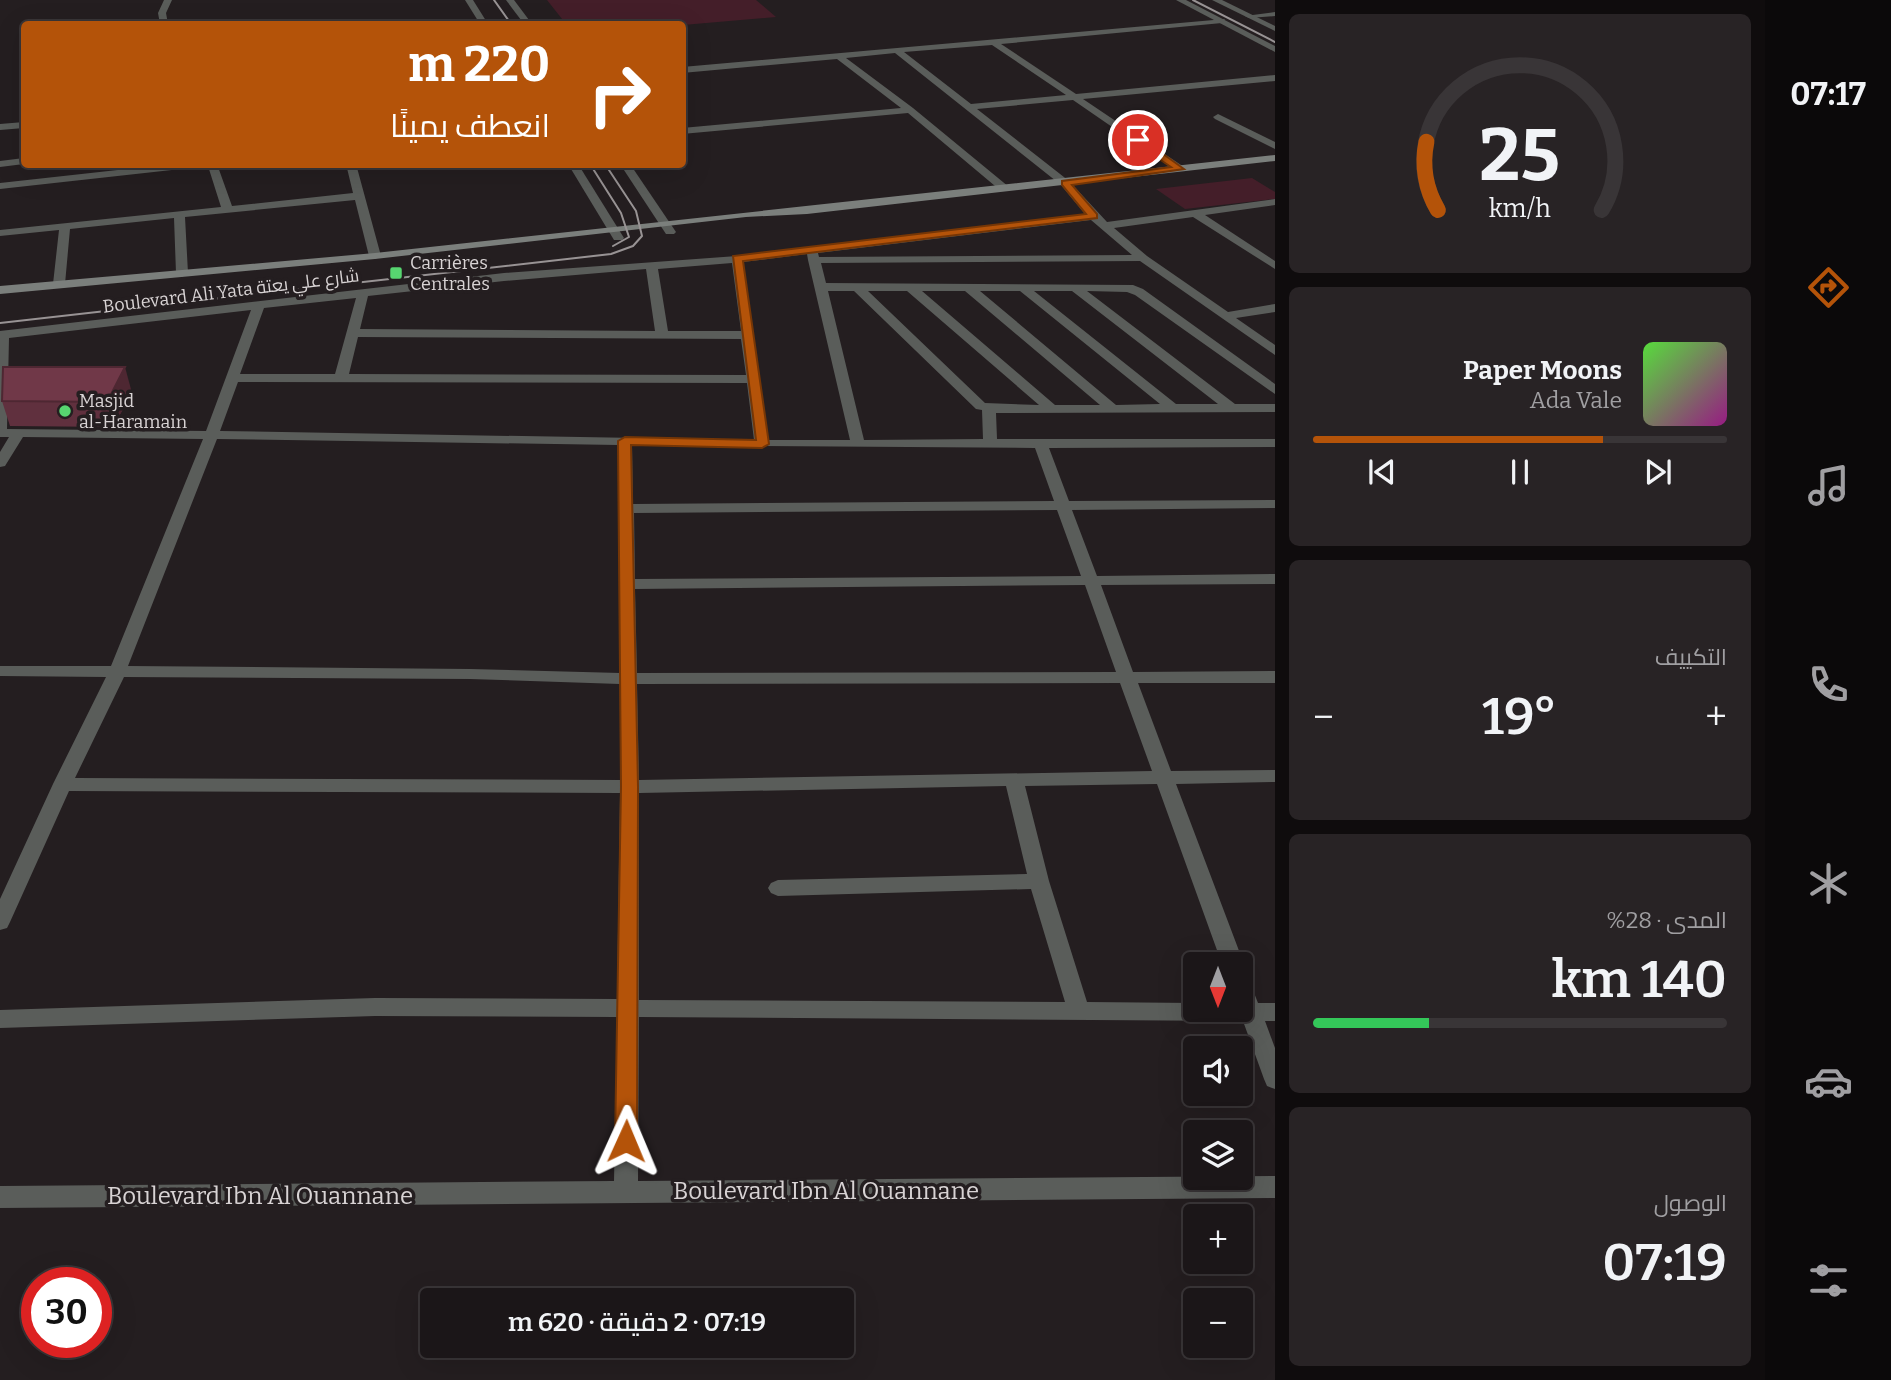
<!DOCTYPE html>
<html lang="ar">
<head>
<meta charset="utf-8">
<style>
	:root { --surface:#1b1618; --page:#282325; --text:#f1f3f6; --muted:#a09fa2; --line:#393537; --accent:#b45309 }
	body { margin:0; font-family:Bitter,Cairo,serif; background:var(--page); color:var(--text); direction:rtl; height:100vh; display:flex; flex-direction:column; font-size:26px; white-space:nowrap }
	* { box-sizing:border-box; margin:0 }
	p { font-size:23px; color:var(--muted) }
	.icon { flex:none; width:38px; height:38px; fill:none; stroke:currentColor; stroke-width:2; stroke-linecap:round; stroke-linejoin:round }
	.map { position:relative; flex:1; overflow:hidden; direction:ltr }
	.panel { display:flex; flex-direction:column; gap:14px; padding:14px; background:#0f0c0d; width:490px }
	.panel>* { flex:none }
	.banner { position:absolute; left:21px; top:21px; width:665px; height:147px; border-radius:7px; box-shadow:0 7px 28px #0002,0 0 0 2px var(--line); direction:rtl; background:#b45309; color:#fff; overflow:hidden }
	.needle { width:46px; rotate:180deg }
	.buttons { position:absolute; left:1183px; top:952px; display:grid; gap:14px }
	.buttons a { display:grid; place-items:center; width:70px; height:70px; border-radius:7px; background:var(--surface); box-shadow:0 7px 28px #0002,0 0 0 2px var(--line); font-size:35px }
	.speed { position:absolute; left:21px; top:1267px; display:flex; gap:14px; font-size:35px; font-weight:700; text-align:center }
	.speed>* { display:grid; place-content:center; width:91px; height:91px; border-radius:50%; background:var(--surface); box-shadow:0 7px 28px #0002,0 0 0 2px var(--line); line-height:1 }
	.speed .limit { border:10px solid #d22; background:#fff; color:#111 }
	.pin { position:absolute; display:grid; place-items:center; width:60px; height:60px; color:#fff; margin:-30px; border:4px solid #fff; border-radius:50%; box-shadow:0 2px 7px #0007 }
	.me { position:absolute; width:77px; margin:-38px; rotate:1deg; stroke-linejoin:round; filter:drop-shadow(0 0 5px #0008) }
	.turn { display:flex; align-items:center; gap:24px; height:147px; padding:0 21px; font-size:32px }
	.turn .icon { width:91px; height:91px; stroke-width:2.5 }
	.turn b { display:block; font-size:49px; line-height:60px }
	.big { font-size:52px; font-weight:600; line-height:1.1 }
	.panel .tile { flex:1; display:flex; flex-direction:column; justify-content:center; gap:10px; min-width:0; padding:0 24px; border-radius:10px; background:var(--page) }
	.panel .dial { align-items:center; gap:0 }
	.dial svg { height:182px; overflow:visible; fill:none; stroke:var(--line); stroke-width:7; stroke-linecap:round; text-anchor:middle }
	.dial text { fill:var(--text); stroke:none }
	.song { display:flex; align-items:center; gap:21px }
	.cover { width:84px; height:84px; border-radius:10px; background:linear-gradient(135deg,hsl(110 70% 55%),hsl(310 70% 35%)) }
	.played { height:7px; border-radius:4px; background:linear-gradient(90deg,var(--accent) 70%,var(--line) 70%) }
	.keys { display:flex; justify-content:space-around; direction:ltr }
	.heat { display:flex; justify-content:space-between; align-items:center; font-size:38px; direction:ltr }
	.charge { height:10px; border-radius:5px; background:linear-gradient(90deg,#34c759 28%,var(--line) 0) }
	.trip { position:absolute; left:420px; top:1288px; width:434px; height:70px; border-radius:7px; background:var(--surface); box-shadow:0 7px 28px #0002,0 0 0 2px var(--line); font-weight:600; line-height:70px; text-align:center; direction:rtl }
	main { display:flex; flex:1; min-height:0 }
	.tabs { display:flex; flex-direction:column; width:126px; justify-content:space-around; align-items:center; background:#0b090a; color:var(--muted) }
	.tabs .icon { width:49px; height:49px }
	.tabs .selected { color:var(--accent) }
	.tabs b { font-size:32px; color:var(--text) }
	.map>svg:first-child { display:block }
	.green { fill:#441e29 }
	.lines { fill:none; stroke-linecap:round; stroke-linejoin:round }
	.service { fill:#5a5d5a; fill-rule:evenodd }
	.minor { fill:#5a5d5a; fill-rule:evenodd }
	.tertiary { fill:#5a5d5a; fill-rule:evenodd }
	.secondary { fill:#7b7f7c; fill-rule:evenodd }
	.tram { stroke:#989394; stroke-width:2 }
	.wall { fill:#60303e }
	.shaded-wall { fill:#4e2732 }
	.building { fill:#703848; stroke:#4e2732; stroke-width:2 }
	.route { fill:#b45309; stroke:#753606; stroke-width:2 }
	.poi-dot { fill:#57d570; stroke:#241e20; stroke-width:2.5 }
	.labels { text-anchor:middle; stroke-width:7; stroke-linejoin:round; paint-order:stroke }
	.far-poi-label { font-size:18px; fill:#d8d3d4; stroke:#241e20; text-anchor:start }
	.far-street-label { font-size:18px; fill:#d8d3d4; stroke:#241e20 }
	.near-street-label { font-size:24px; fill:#d8d3d4; stroke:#241e20 }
</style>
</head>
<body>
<main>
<nav class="tabs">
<b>07:17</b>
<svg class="icon selected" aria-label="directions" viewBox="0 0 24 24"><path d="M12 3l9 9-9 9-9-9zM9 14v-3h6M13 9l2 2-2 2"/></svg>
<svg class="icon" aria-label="music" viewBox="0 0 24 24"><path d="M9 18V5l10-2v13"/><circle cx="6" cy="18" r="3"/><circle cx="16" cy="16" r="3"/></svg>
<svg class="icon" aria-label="phone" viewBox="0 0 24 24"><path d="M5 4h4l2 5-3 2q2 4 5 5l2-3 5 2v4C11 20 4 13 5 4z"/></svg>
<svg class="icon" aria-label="climate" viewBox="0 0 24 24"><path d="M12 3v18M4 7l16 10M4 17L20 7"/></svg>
<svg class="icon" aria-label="car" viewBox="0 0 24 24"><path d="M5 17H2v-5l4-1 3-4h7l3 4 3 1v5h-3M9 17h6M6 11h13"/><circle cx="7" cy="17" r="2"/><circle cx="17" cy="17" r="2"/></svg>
<svg class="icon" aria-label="filters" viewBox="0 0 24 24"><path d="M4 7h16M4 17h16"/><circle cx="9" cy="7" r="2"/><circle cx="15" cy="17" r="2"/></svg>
</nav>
<section class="panel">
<div class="tile dial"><svg viewBox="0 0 100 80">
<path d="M14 69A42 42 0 1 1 86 69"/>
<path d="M14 69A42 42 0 0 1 9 39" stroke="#b45309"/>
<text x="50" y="56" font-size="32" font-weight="700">25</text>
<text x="50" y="72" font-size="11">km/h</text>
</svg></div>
<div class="tile">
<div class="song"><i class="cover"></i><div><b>Paper Moons</b><p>Ada Vale</p></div></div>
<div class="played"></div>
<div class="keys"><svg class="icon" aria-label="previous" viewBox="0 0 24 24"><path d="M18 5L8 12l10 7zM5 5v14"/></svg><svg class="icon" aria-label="pause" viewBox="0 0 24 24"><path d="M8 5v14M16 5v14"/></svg><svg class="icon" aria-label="next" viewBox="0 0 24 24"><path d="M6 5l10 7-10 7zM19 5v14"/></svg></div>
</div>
<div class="tile"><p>التكييف</p>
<div class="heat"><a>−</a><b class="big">19°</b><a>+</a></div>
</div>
<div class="tile"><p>المدى · 28%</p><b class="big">140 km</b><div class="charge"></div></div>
<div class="tile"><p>الوصول</p><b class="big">07:19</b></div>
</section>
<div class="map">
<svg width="1275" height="1380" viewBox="0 0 1275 1380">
	<rect width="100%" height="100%" fill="#241e20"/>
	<g class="green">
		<polygon points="547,0 756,0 776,17 683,25 566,24"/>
		<polygon points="1252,178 1275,192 1275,199 1185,209 1156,189"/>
	</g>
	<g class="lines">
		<polygon class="service" points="164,0 172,0 166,13 168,24 160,24 158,13"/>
		<g class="minor">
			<polygon points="1275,12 1275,16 1249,18 1245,16"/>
			<path d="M1225 19 1222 23 1001 44 1076 94 1275 75V81L1083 99 1184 167V171H1176L1073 100 977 109 1069 181 1107 222 1275 199V205L1205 215 1275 261V269L1193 217 1114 228 1147 256 1228 312 1275 304V312L1236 318 1275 345V355L1140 261 821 263 826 283 1133 285 1143 289 1275 384V394L1135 295 1127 292 1087 291 1235 404H1275V412L996 413 997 439H1275V447L1049 448 1069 501 1275 500V508L1072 510 1097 576 1275 574V584L1101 585 1133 672 1275 671V683H1138L1171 771 1275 770V782L1176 784 1244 964 1241 970V964H1222L1157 784 1025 786 1049 881 1087 1002 1195 1003V1010H1241V977L1249 980 1258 1003H1275V1021H1265L1275 1048V1089L1267 1086 1264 1079 1243 1021 639 1017 638 1181 1275 1176V1198L0 1208V1186L614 1181 617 1017 375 1016 0 1028V1010L375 998 617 999 620 793 69 791 10 922 7 928 0 930V899L53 784 106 677 0 676V666H111L203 439 23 437 5 466 0 467V452L9 437H0V331L504 273 737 256 1085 214 1061 185 895 53 846 58 913 108 1009 187V191H1001L908 113 682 134V128L901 108 837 59 682 73V67ZM992 45 1066 95 971 104 904 52ZM1091 220 1132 255 819 257 818 253ZM807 254 808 260 850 440H768L743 262ZM732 263 741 331H668L658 269ZM646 269 655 331 360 329 368 296 504 281ZM828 291H854L976 409 982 410 983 439 864 440ZM868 291H907L1039 405 985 403ZM922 291H965L1100 405H1055ZM980 291H1020L1160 404 1116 405ZM1034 291H1072L1218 404H1176ZM356 298 335 374H240L264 308ZM251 310 206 431 7 429 9 338ZM358 337 741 339 746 375 349 374ZM238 382 747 383 754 440 220 431ZM217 439 618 445 620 673 470 669 128 666ZM632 445 1035 448 1054 501 633 504ZM1057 510 1081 576 635 579 634 513ZM1085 585 1116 672 637 673 635 589ZM124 677 470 679 620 684 621 780 75 778ZM1120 683 1152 771 639 780 637 684ZM1006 786 1027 874 778 880 771 883 768 888 771 893 778 896 1031 889 1065 1002 639 1000V793Z"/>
			<polygon points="1218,114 1275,142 1275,149 1215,119 1213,117"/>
			<polygon points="24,122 24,128 0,130 0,124"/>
			<polygon points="24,158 24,164 0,167 0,161"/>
			<polygon points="172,164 217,164 232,206 353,193 346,164 356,164 381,256 375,259 369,256 355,200 185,217 188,273 182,277 176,273 174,218 70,229 65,284 59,288 53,284 59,230 0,236 0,230 221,207 208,166 0,189 0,183"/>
		</g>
		<g class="tertiary">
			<polygon points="465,0 473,0 488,24 480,24"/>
			<polygon points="506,0 514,0 532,24 524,24"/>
			<polygon points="1176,0 1186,0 1275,46 1275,52"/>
			<polygon points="1212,0 1222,0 1275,26 1275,31"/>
			<polygon points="568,164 578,164 624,238 622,240 614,240"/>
			<polygon points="620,164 630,164 676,232 674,234 666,234"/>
		</g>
		<polygon class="secondary" points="1275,155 1275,161 807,214 746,217 375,259 0,294 0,286 375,253"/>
		<g class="tram">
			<polyline points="494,0 511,24"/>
			<polyline points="1193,0 1275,42"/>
			<polyline points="590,164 621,213 629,237 613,246"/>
			<polyline points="0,323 611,254 633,246 642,236 636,211 605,164"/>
		</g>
	</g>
	<polygon class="wall" points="132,393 113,427 10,426 2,401"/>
	<polygon class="shaded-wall" points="125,367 132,393 113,427 107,402"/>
	<polygon class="building" points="3,367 125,367 107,402 2,401"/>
	<polygon class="route" points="1134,138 1141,138 1184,169 1072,185 1097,214 1097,218 743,261 769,444 762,448 631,445 638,787 637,1141 634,1147 626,1150 619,1147 615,1141 621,787 618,441 625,437 756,440 733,256 1086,214 1062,185 1062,181 1171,167 1134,142"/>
	<g class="poi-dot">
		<rect x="389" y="266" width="14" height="14" rx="3.5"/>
		<circle cx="65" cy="411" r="7"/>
	</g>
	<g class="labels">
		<g class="far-poi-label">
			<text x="410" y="269">Carrières<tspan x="410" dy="21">Centrales</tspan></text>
			<text x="79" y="407">Masjid<tspan x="79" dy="21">al-Haramain</tspan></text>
		</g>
		<g class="far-street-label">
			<text transform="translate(231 291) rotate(-7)" y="6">Boulevard Ali Yata شارع علي يعتة</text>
		</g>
		<g class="near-street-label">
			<text x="826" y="1199">Boulevard Ibn Al Ouannane</text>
			<text x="260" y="1204">Boulevard Ibn Al Ouannane</text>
		</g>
	</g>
</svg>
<div class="buttons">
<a><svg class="needle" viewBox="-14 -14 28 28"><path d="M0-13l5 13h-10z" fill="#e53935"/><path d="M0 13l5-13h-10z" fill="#a09fa2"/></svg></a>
<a><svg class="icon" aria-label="sound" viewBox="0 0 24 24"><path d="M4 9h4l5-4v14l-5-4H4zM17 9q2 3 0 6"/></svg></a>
<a><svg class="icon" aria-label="layers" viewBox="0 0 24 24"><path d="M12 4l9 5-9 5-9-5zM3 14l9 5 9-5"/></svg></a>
<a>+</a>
<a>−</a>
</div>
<div class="speed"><div class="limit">30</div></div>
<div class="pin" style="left:1138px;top:140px;background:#d93025"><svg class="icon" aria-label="arrive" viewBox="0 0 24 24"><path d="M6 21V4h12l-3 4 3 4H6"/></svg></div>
<svg class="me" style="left:626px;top:1141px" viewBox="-20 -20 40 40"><path d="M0-17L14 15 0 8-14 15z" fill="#b45309" stroke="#fff" stroke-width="4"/></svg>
<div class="trip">07:19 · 2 دقيقة · 620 m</div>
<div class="banner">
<div class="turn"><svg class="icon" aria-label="right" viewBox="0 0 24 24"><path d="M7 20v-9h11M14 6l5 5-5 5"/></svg><div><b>220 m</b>انعطف يمينًا</div></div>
</div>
</div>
</main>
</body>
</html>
